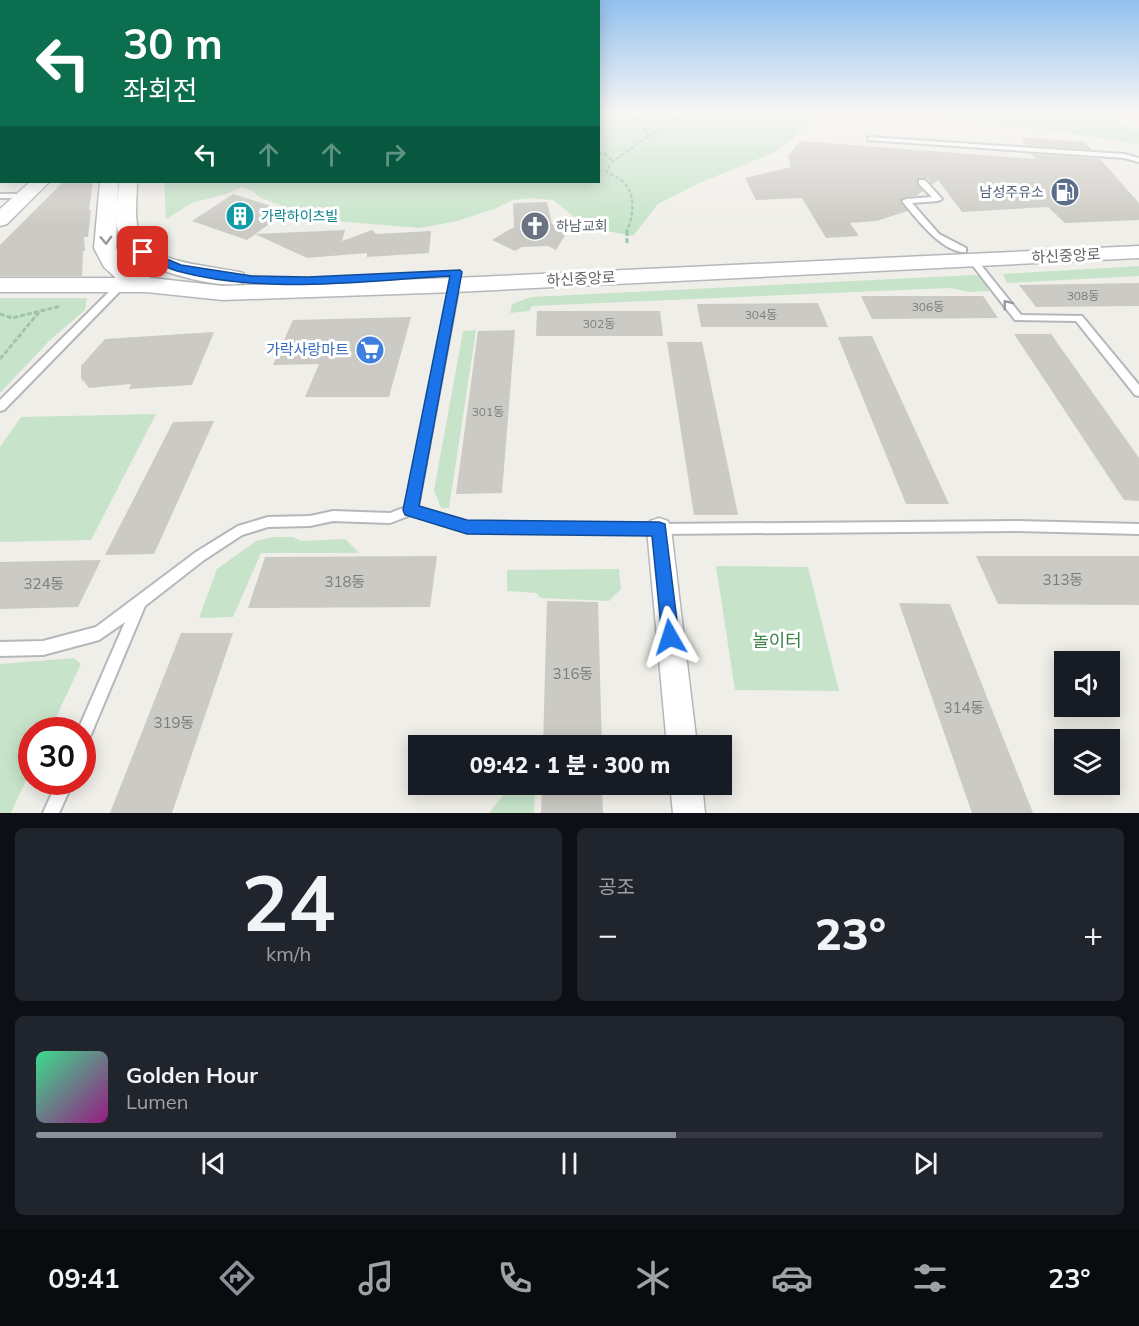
<!DOCTYPE html>
<html lang="ko">
<head>
<meta charset="utf-8">
<style>
	:root { --surface:#171b24; --page:#20242c; --text:#f1f3f6; --muted:#9ea1a6; --line:#363941; --accent:#8c9099 }
	body { margin:0; font-family:Mulish,"Noto Sans KR",sans-serif; background:var(--page); color:var(--text); height:100vh; display:flex; flex-direction:column; font-size:22px; white-space:nowrap }
	* { box-sizing:border-box; margin:0 }
	p { font-size:20px; color:var(--muted) }
	.icon { flex:none; width:33px; height:33px; fill:none; stroke:currentColor; stroke-width:2; stroke-linecap:round; stroke-linejoin:round }
	.map { position:relative; height:813px; overflow:hidden }
	.panel { display:flex; flex-direction:column; gap:15px; padding:15px; background:#0d0f14; flex:1 }
	.panel>* { flex:none }
	.guide { position:absolute; left:0px; top:0px; width:600px; height:183px; box-shadow:0 3px 15px #0003; background:#0b6e4f; color:#fff; overflow:hidden }
	.fabs { position:absolute; left:1054px; top:651px; display:grid; gap:12px }
	.fabs a { display:grid; place-items:center; width:66px; height:66px; border-radius:0px; background:var(--surface); box-shadow:0 3px 15px #0003; font-size:30px }
	.speed { position:absolute; left:18px; top:717px; display:flex; gap:12px; font-size:30px; font-weight:700; text-align:center }
	.speed>* { display:grid; place-content:center; width:78px; height:78px; border-radius:50%; background:var(--surface); box-shadow:0 3px 15px #0003; line-height:1 }
	.speed .limit { border:9px solid #d22; background:#fff; color:#111 }
	.pin { position:absolute; display:grid; place-items:center; width:51px; height:51px; color:#fff; margin:-26px; border-radius:12px; box-shadow:0 3px 9px #0006 }
	.me { position:absolute; width:66px; margin:-33px; rotate:354deg; stroke-linejoin:round; filter:drop-shadow(0 0 4px #0008) }
	.turn { display:flex; align-items:center; gap:21px; height:126px; padding:0 24px; font-size:27px }
	.turn .icon { width:78px; height:78px; stroke-width:2.5 }
	.turn b { display:block; font-size:42px; line-height:51px }
	.lanes { display:flex; align-items:center; height:57px; padding:0 24px; background:#0003; justify-content:center; gap:30px; direction:ltr }
	.lanes .off { opacity:.35 }
	.big { font-size:45px; font-weight:800; line-height:1.1 }
	.panel .widget { flex:1; display:flex; flex-direction:column; justify-content:center; gap:9px; min-width:0; padding:0 21px; border-radius:9px; background:var(--page) }
	.panel .dial { align-items:center; gap:0 }
	.dial b { font-size:78px; line-height:1 }
	.song { display:flex; align-items:center; gap:18px }
	.cover { width:72px; height:72px; border-radius:9px; background:linear-gradient(135deg,hsl(150 70% 55%),hsl(310 70% 35%)) }
	.played { height:6px; border-radius:3px; background:linear-gradient(90deg,var(--accent) 60%,var(--line) 60%) }
	.keys { display:flex; justify-content:space-around; direction:ltr }
	.heat { display:flex; justify-content:space-between; align-items:center; font-size:33px; direction:ltr }
	.panel .tiles { flex:1; display:grid; gap:15px; grid-template-columns:1fr 1fr }
	.widget:last-child { grid-column:span 2 }
	.trip { position:absolute; left:408px; top:735px; width:324px; height:60px; border-radius:0px; background:var(--surface); box-shadow:0 3px 15px #0003; font-weight:800; line-height:60px; text-align:center }
	.dock { display:flex; height:96px; justify-content:space-around; align-items:center; background:#090b0e; color:var(--muted) }
	.dock .icon { width:42px; height:42px }
	.dock .selected { color:var(--accent) }
	.dock b { font-size:27px; color:var(--text) }
	.map>svg:first-child { display:block }
	.green { fill:#c7e4ca }
	.building { fill:#cbcac4 }
	.lines { fill:none; stroke-linecap:round; stroke-linejoin:round }
	.service-casing { stroke:#b5b7bb; stroke-width:4 }
	.minor-casing { stroke:#b5b7bb; stroke-width:3 }
	.tertiary-casing { stroke:#b5b7bb; stroke-width:3 }
	.path-far1 { stroke:#a1c4ae; stroke-width:2; stroke-dasharray:4 2; stroke-linecap:butt }
	.path { stroke:#a1c4ae; stroke-width:3; stroke-dasharray:5 2; stroke-linecap:butt }
	.service { fill:#fff; fill-rule:evenodd }
	.minor { fill:#fff; fill-rule:evenodd }
	.tertiary { fill:#fff; fill-rule:evenodd }
	.oneway { stroke:#97999c }
	.route { fill:#1a73e8; stroke:#114b97; stroke-width:1.5 }
	.labels { text-anchor:middle; stroke-width:6; stroke-linejoin:round; paint-order:stroke }
	.number-label { font-size:12px; fill:#7a7c7e }
	.far-service-label { font-size:14px; fill:#4e5e75; stroke:#fff; text-anchor:end }
	.far-culture-label { font-size:14px; fill:#0d838f; stroke:#fff; text-anchor:start }
	.far-worship-label { font-size:14px; fill:#5b616d; stroke:#fff; text-anchor:start }
	.street-label { font-size:15px; fill:#5f6266; stroke:#fff }
	.shop-label { font-size:15px; fill:#366cbe; stroke:#fff; text-anchor:end }
	.near-number-label { font-size:15px; fill:#7a7c7e }
	.near-park-label { font-size:18px; fill:#40844a; stroke:#fff }
</style>
</head>
<body>
<div class="map">
<svg width="1139" height="813" viewBox="0 0 1139 813">
	<rect width="100%" height="100%" fill="#efeee8"/>
	<g class="green">
		<polygon points="599,112 814,112 805,127 776,152 699,183 658,204 633,236 587,227 553,200 531,198 513,200 494,209 457,221 420,228 301,218 285,207 261,198 253,191 242,187 226,194 192,203 166,219 164,182 598,182"/>
		<path d="M938 112H1109L1121 126 1139 130V145C1073 130 1004 129 938 112Z"/>
		<polygon points="1139,266 1139,276 1007,283 1003,274"/>
		<polygon points="974,275 983,277 989,291 970,292 949,288 532,306 529,311 510,313 512,304 531,297"/>
		<polygon points="0,298 87,298 85,310 50,340 0,393"/>
		<polygon points="476,330 449,508 441,508 434,490 463,331"/>
		<polygon points="156,414 91,540 0,542 0,447 21,417"/>
		<polygon points="274,537 293,537 301,541 345,539 359,553 261,553 233,617 199,618 217,569 256,541"/>
		<polygon points="716,566 808,567 839,691 735,690"/>
		<polygon points="619,569 621,589 609,601 541,598 536,593 507,591 507,570"/>
		<polygon points="74,658 81,664 50,730 32,730 31,769 11,813 0,813 0,664"/>
		<polygon points="512,785 535,785 534,813 489,813"/>
	</g>
	<g class="building">
		<polygon points="1021,137 1085,142 1092,150 1026,145"/>
		<polygon points="800,141 1035,159 1032,154 1100,159 1139,203 1139,220 1065,223 1048,207 962,212 938,180 932,185 927,178 919,178 917,184 923,191 916,196 906,197 900,201 908,211 876,221 850,223 859,236 826,238 802,198 756,200 745,178 791,167 788,156"/>
		<polygon points="63,182 93,182 89,210 91,210 88,237 84,237 85,251 83,251 82,276 0,276 0,245"/>
		<polygon points="233,194 287,211 247,240 192,221"/>
		<polygon points="547,202 552,224 567,232 556,250 548,246 522,247 515,251 492,240 514,227 513,203"/>
		<polygon points="345,230 342,241 372,230 376,234 431,231 429,253 367,257 367,253 307,258 255,234"/>
		<polygon points="1139,283 1139,306 1036,307 1019,285"/>
		<polygon points="861,296 983,296 998,318 872,319"/>
		<polygon points="818,303 828,327 701,327 697,304"/>
		<polygon points="537,311 660,311 663,336 536,336"/>
		<polygon points="411,317 389,397 305,397 319,364 273,365 293,320"/>
		<polygon points="515,330 502,493 456,494 478,331"/>
		<polygon points="214,332 192,385 129,389 131,384 89,388 81,378 81,366 105,339"/>
		<polygon points="1014,334 1051,334 1139,458 1139,501 1124,500"/>
		<polygon points="872,336 949,504 906,504 838,337"/>
		<polygon points="667,342 702,342 738,515 694,515"/>
		<polygon points="214,421 154,554 105,555 173,422"/>
		<polygon points="437,556 430,607 248,608 265,557"/>
		<polygon points="976,556 1139,556 1139,605 998,604"/>
		<polygon points="101,560 78,607 0,609 0,562"/>
		<polygon points="547,601 598,602 602,746 543,746"/>
		<polygon points="899,603 950,604 1033,813 972,813"/>
		<polygon points="181,633 233,633 172,813 110,813"/>
		<polygon points="542,784 602,784 603,813 541,813"/>
	</g>
	<g class="lines">
		<g class="service-casing">
			<g id="service">
				<polygon points="870,137 1124,154 1139,158 1139,162 1124,158 868,140 868,138"/>
				<rect x="0" y="148" width="2" height="4"/>
				<path d="M919 180H925L942 199 938 201 912 203 939 234 966 248V252C942 253 916 218 902 201L906 199 932 197 919 184Z"/>
				<polygon points="0,194 26,194 30,196 26,198 0,198"/>
				<polygon points="974,259 977,260 1021,315 1082,316 1139,385 1139,396 1135,395 1076,321 1015,320 970,262"/>
				<polygon points="121,282 124,283 124,287 4,410 0,411 0,400 118,283"/>
				<polygon points="455,282 459,285 418,507 467,522 659,524 1017,521 1139,524 1139,534 1017,531 659,534 467,532 411,515 390,523 333,521 310,526 268,527 242,535 204,560 145,606 87,744 82,746 82,730 78,730 125,622 99,640 43,655 0,656 0,642 43,641 96,627 196,552 238,526 268,517 310,516 333,511 390,513 406,507 451,285"/>
				<polygon points="57,782 73,782 59,813 43,813"/>
			</g>
		</g>
		<g class="minor-casing">
			<g id="minor">
				<polygon points="659,518 668,521 671,529 697,746 667,746 647,529 650,521"/>
				<polygon points="670,784 702,784 705,813 673,813"/>
			</g>
		</g>
		<g class="tertiary-casing">
			<g id="tertiary">
				<polygon points="30,182 49,182 7,224 0,226 0,209"/>
				<polygon points="100,182 118,182 116,248 121,259 134,270 151,278 223,286 455,278 1139,246 1139,258 455,292 223,300 146,292 0,292 0,278 116,278 104,267 94,248"/>
				<path d="M119 182H137C137 199 133 221 141 237 153 265 218 266 243 273L246 278 243 283C219 289 160 273 139 259 131 254 124 247 120 238 113 222 118 199 119 182Z"/>
			</g>
		</g>
		<g class="path-far1">
			<path d="M618 112 640 121 649 136 613 161 606 171C612 175 622 179 626 185 636 197 633 219 626 232"/>
			<polyline points="649,136 687,112"/>
			<polyline points="598,153 605,154 613,161"/>
		</g>
		<g class="path">
			<polyline points="627,243 627,230"/>
			<polyline points="0,314 12,318 61,306"/>
			<polyline points="0,359 40,311"/>
		</g>
		<use href="#service" class="service"/>
		<use href="#minor" class="minor"/>
		<use href="#tertiary" class="tertiary"/>
	</g>
	<defs><path id="oneway-chevron" d="M-2-3.5L2.5 0L-2 3.5" fill="none" stroke-width="1.6" stroke-linecap="round" stroke-linejoin="round" transform="scale(1.5)"/></defs>
	<g class="oneway">
		<use href="#oneway-chevron" transform="translate(106 240) rotate(88)"/>
		<use href="#oneway-chevron" transform="translate(1007 304) rotate(-128)"/>
	</g>
	<linearGradient id="sky" x2="0" y2="1"><stop stop-color="#92c0ee"/><stop offset="0.5" stop-color="#f8f7f5"/><stop offset="1" stop-color="#f8f7f5" stop-opacity="0"/></linearGradient>
	<rect width="1139" height="226" fill="url(#sky)"/>
	<path class="route" d="M143 249 181 265 252 276 308 277 460 270 462 272 419 506 467 520 659 522 665 524 679 637 677 644 670 646 664 644 662 637 652 536 467 534 405 515 403 510 450 276C360 281 265 295 177 271 164 267 151 260 139 254V250Z"/>
	<defs>
		<g id="fuel-disc" transform="scale(1.5)"><circle r="9.5" fill="#5c6f8a" stroke="#fff"/><path d="M-5.5-6h7V0h2V4h1.3V-2.5L3-4.5l.8-.8L6-3V5H2.5V1h-1V6h-7ZM-4.2-4.7v3.2H.2V-4.7Z" fill="#fff"/></g>
		<g id="building-disc" transform="scale(1.5)"><circle r="9.5" fill="#0f9aa8" stroke="#fff"/><path d="M-4-6H4V6H1V3H-1V6H-4ZM-2.5-4.3h1.7v1.8h-1.7ZM.8-4.3h1.7v1.8H.8ZM-2.5-1h1.7V.8h-1.7ZM.8-1h1.7V.8H.8Z" fill="#fff"/></g>
		<g id="church-disc" transform="scale(1.5)"><circle r="9.5" fill="#6b7280" stroke="#fff"/><path d="M-1.2-6h2.4v3.5h3.3v2.4h-3.3V6h-2.4V-.1h-3.3v-2.4h3.3Z" fill="#fff"/></g>
		<g id="supermarket-disc" transform="scale(1.5)"><circle r="9.5" fill="#3f7fe0" stroke="#fff"/><path d="M-6-5.5h2.5l.6 2H6L4.5 2H-2.5L-4.4-4H-6ZM-1.5 3.2a1.3 1.3 0 1 0 .1 0ZM3 3.2a1.3 1.3 0 1 0 .1 0Z" fill="#fff"/></g>
	</defs>
	<g fill-rule="evenodd">
		<use href="#fuel-disc" x="1065" y="192"/>
		<use href="#building-disc" x="240" y="216"/>
		<use href="#church-disc" x="535" y="226"/>
		<use href="#supermarket-disc" x="370" y="350"/>
	</g>
	<g class="labels">
		<g class="number-label">
			<text x="1083" y="300">308동</text>
			<text x="928" y="311">306동</text>
			<text x="761" y="319">304동</text>
			<text x="599" y="328">302동</text>
			<text x="488" y="416">301동</text>
		</g>
		<g class="far-service-label">
			<text x="1044" y="197">남성주유소</text>
		</g>
		<g class="far-culture-label">
			<text x="261" y="221">가락하이츠빌</text>
		</g>
		<g class="far-worship-label">
			<text x="556" y="231">하남교회</text>
		</g>
		<g class="street-label">
			<text transform="translate(1066 256) rotate(-3)" y="5">하신중앙로</text>
			<text transform="translate(581 279) rotate(-3)" y="5">하신중앙로</text>
		</g>
		<g class="shop-label">
			<text x="349" y="355">가락사랑마트</text>
		</g>
		<g class="near-number-label">
			<text x="1063" y="585">313동</text>
			<text x="345" y="587">318동</text>
			<text x="44" y="589">324동</text>
			<text x="573" y="679">316동</text>
			<text x="964" y="713">314동</text>
			<text x="174" y="728">319동</text>
		</g>
		<g class="near-park-label">
			<text x="777" y="647">놀이터</text>
		</g>
	</g>
</svg>
<div class="fabs">
<a><svg class="icon" aria-label="sound" viewBox="0 0 24 24"><path d="M4 9h4l5-4v14l-5-4H4zM17 9q2 3 0 6"/></svg></a>
<a><svg class="icon" aria-label="layers" viewBox="0 0 24 24"><path d="M12 4l9 5-9 5-9-5zM3 14l9 5 9-5"/></svg></a>
</div>
<div class="speed"><div class="limit">30</div></div>
<div class="pin" style="left:143px;top:252px;background:#d93025"><svg class="icon" aria-label="arrive" viewBox="0 0 24 24"><path d="M6 21V4h12l-3 4 3 4H6"/></svg></div>
<svg class="me" style="left:670px;top:637px" viewBox="-20 -20 40 40"><path d="M0-17L14 15 0 8-14 15z" fill="#1a73e8" stroke="#fff" stroke-width="4"/></svg>
<div class="trip">09:42 · 1 분 · 300 m</div>
<div class="guide">
<div class="turn"><svg class="icon" aria-label="left" viewBox="0 0 24 24"><path d="M17 20v-9H6M10 6l-5 5 5 5"/></svg><div><b>30 m</b>좌회전</div></div>
<div class="lanes"><svg class="icon" aria-label="left" viewBox="0 0 24 24"><path d="M17 20v-9H6M10 6l-5 5 5 5"/></svg><svg class="icon off" aria-label="ahead" viewBox="0 0 24 24"><path d="M12 20V5M6 11l6-6 6 6"/></svg><svg class="icon off" aria-label="ahead" viewBox="0 0 24 24"><path d="M12 20V5M6 11l6-6 6 6"/></svg><svg class="icon off" aria-label="right" viewBox="0 0 24 24"><path d="M7 20v-9h11M14 6l5 5-5 5"/></svg></div>
</div>
</div>
<section class="panel">
<div class="tiles">
<div class="widget dial"><b>24</b><p>km/h</p></div>
<div class="widget"><p>공조</p>
<div class="heat"><a>−</a><b class="big">23°</b><a>+</a></div>
</div>
<div class="widget">
<div class="song"><i class="cover"></i><div><b>Golden Hour</b><p>Lumen</p></div></div>
<div class="played"></div>
<div class="keys"><svg class="icon" aria-label="previous" viewBox="0 0 24 24"><path d="M18 5L8 12l10 7zM5 5v14"/></svg><svg class="icon" aria-label="pause" viewBox="0 0 24 24"><path d="M8 5v14M16 5v14"/></svg><svg class="icon" aria-label="next" viewBox="0 0 24 24"><path d="M6 5l10 7-10 7zM19 5v14"/></svg></div>
</div>
</div>
</section>
<nav class="dock">
<b>09:41</b>
<svg class="icon selected" aria-label="directions" viewBox="0 0 24 24"><path d="M12 3l9 9-9 9-9-9zM9 14v-3h6M13 9l2 2-2 2"/></svg>
<svg class="icon" aria-label="music" viewBox="0 0 24 24"><path d="M9 18V5l10-2v13"/><circle cx="6" cy="18" r="3"/><circle cx="16" cy="16" r="3"/></svg>
<svg class="icon" aria-label="phone" viewBox="0 0 24 24"><path d="M5 4h4l2 5-3 2q2 4 5 5l2-3 5 2v4C11 20 4 13 5 4z"/></svg>
<svg class="icon" aria-label="climate" viewBox="0 0 24 24"><path d="M12 3v18M4 7l16 10M4 17L20 7"/></svg>
<svg class="icon" aria-label="car" viewBox="0 0 24 24"><path d="M5 17H2v-5l4-1 3-4h7l3 4 3 1v5h-3M9 17h6M6 11h13"/><circle cx="7" cy="17" r="2"/><circle cx="17" cy="17" r="2"/></svg>
<svg class="icon" aria-label="filters" viewBox="0 0 24 24"><path d="M4 7h16M4 17h16"/><circle cx="9" cy="7" r="2"/><circle cx="15" cy="17" r="2"/></svg>
<b>23°</b>
</nav>
</body>
</html>
